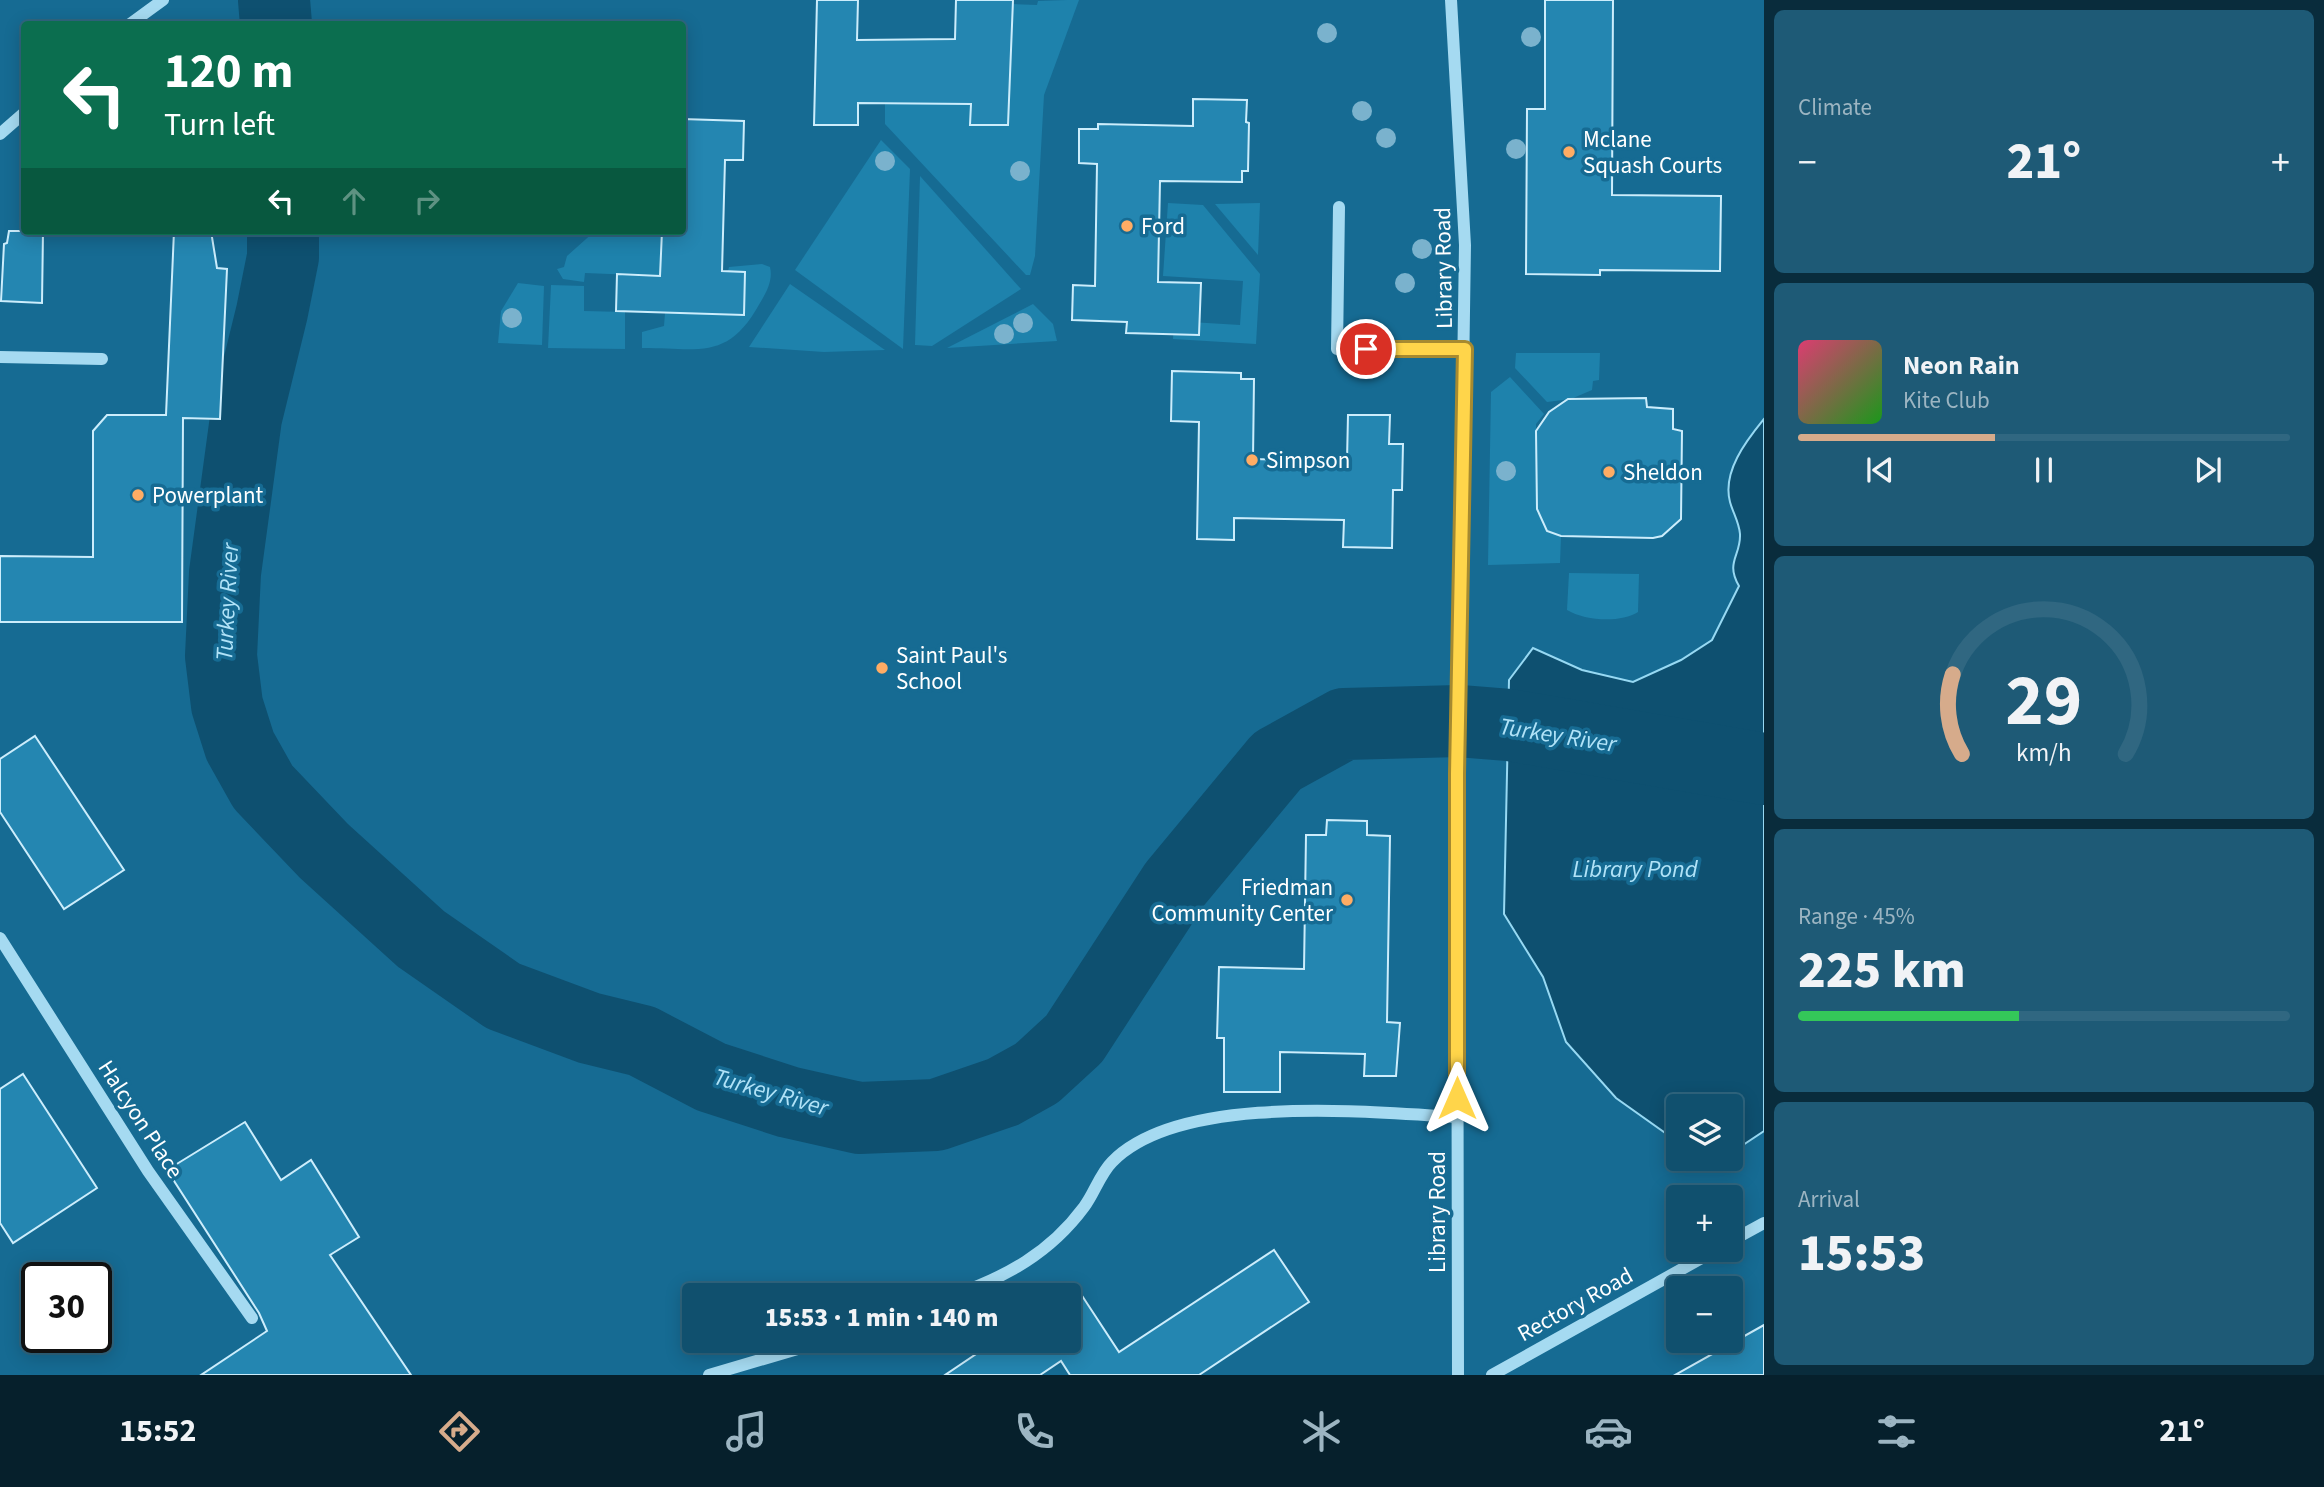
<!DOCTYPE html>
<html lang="en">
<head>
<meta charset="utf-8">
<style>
	:root { --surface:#10506e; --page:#1e5a76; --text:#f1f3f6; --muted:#9cb5c2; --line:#306781; --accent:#d6ab8b }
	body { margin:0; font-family:"Source Sans 3",sans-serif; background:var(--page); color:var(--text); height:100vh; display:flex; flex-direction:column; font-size:26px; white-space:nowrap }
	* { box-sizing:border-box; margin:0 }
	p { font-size:23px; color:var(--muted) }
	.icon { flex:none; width:38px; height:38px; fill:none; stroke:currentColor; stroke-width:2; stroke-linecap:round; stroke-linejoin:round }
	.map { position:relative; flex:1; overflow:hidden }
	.sheet { display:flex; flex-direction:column; gap:10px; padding:10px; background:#092c3c; width:560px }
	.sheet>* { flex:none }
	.top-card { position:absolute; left:21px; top:21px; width:665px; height:214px; border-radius:7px; box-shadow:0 4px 18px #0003,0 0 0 2px var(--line); background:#0b6e4f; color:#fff; overflow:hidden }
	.fabs { position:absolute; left:1666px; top:1094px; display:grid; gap:14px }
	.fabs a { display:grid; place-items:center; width:77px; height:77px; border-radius:7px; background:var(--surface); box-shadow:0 4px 18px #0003,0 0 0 2px var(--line); font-size:35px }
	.speed { position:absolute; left:21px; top:1262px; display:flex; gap:14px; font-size:35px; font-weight:700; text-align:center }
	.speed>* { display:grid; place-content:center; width:91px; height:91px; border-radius:50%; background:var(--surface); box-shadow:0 4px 18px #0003,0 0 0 2px var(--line); line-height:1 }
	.speed .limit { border:4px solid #111; border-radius:10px; background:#fff; color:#111 }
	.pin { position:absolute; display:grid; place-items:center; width:60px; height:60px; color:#fff; margin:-30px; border:4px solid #fff; border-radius:50%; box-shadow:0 2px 7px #0007 }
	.me { position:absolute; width:77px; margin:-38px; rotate:0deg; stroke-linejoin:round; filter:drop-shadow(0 0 5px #0008) }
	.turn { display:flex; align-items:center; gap:24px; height:147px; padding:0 28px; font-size:32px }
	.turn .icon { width:91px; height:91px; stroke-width:2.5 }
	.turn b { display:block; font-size:49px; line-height:60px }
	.lanes { display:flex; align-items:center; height:66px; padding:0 28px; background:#0003; justify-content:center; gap:35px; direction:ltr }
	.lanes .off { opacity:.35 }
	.big { font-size:52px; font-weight:800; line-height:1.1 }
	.sheet .card { flex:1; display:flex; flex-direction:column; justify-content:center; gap:10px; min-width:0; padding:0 24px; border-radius:10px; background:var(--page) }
	.sheet .dial { align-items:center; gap:0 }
	.dial svg { height:182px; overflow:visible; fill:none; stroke:var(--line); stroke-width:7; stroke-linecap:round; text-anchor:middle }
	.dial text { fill:var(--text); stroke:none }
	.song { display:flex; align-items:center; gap:21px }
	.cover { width:84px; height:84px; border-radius:10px; background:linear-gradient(135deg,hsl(340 70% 55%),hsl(120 70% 35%)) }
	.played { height:7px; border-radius:4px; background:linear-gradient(90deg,var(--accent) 40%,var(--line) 40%) }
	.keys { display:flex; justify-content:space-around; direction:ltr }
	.heat { display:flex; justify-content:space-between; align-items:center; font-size:38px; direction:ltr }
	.charge { height:10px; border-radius:5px; background:linear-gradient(90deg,#34c759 45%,var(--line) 0) }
	.trip { position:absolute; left:682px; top:1283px; width:399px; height:70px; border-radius:7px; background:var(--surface); box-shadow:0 4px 18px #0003,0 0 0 2px var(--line); font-weight:800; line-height:70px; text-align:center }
	.dock { display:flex; height:112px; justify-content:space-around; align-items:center; background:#06202c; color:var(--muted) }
	.dock .icon { width:49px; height:49px }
	.dock .active { color:var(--accent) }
	.dock b { font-size:32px; color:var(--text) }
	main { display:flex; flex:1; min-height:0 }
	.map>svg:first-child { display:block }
	.green { fill:#1e82ac }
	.water { fill:#0e5070; stroke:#97d9f3; stroke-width:2 }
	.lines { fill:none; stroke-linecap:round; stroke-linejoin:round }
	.river { stroke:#0e5070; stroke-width:72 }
	.building { fill:#2486b1; stroke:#ccedfc; stroke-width:2 }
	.minor { stroke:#a5daf1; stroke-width:12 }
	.tree { fill:#7ab2cd }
	.route-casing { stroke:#a68a30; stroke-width:18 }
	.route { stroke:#ffd54a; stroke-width:12 }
	.poi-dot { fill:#ffac64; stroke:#166b93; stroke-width:2.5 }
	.labels { text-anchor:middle; stroke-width:7; stroke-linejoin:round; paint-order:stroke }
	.poi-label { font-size:23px; fill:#fff; stroke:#166b93; text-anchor:start }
	.street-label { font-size:23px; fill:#fff; stroke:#166b93 }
	.water-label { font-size:24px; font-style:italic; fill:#b1e3f8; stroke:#166b93 }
</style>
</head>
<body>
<main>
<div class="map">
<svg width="1764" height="1375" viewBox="0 0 1764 1375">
	<rect width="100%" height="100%" fill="#166b93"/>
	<g class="green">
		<polygon points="1067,0 1079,0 1044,95 1035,256 1030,275 1026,275 885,124 885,103 971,104 970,125 1008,125 1013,4 1037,5 1038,1"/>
		<polygon points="881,140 910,169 903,349 795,270"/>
		<polygon points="920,176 1021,289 932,346 915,345"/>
		<polygon points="1168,203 1203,205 1260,274 1256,344 1173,339 1174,321 1240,325 1243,281 1163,276"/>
		<polygon points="1260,203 1258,255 1215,204"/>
		<polygon points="595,231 662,231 660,276 585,273 584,282 563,279 557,269 564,267 567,256"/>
		<path d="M762 264 770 267C773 280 767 291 760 303 728 361 700 348 642 348V332L664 326 665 313 743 315 745 272 728 271 729 267Z"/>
		<polygon points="518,283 544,286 542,345 498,343 501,311"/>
		<polygon points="790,284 885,350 824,352 749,347"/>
		<polygon points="551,285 584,286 584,311 625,312 625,349 548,348"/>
		<polygon points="1033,304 1053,324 1057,341 947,348"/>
		<polygon points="1516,353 1600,353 1599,380 1593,381 1592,390 1571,399 1547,402 1515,368"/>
		<polygon points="1510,377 1544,414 1536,424 1537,513 1544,514 1547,531 1561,536 1560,563 1488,565 1491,392"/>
		<path d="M1569 573 1639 574 1638 612C1621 623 1585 621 1567 610Z"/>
	</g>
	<path class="water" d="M1764 419V1131L1731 1153V1106H1678V1142L1616 1098 1566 1042 1543 977 1504 914 1509 680 1533 648 1582 670 1633 682 1681 660 1712 640 1739 586C1725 562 1741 556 1740 534 1739 522 1733 513 1730 502 1722 472 1746 441 1764 419Z"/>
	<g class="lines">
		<g class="river">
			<polyline points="274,0 276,24"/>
			<polyline points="283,231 283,257 272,312 246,418 225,573 221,656 227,705 240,746 263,787 324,851 421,939 503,996 589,1028 642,1041 711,1077 788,1102 859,1118 936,1115 1003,1092 1037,1073 1074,1039 1175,884 1277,761 1344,724 1459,721 1509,725 1764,769"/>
		</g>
	</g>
	<g class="building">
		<polygon points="817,0 858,0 857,40 955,39 956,0 1013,0 1008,125 970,125 971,104 858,103 858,125 814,125"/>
		<polygon points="1545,0 1613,0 1612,195 1721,196 1720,271 1600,270 1600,275 1526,274 1527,109 1545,109"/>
		<polygon points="1193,99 1247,100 1246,122 1249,123 1248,171 1242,171 1242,182 1160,181 1158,282 1201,283 1199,335 1126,333 1127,322 1072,320 1073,285 1095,286 1097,164 1079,163 1079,129 1098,129 1098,124 1193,126"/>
		<polygon points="682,119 744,121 743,160 725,160 722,271 745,272 744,315 616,311 617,274 660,276 662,231 682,231"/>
		<polygon points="9,231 43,231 42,303 1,301 4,244 7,243"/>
		<polygon points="174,231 211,231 217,268 227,269 220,419 183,418 182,622 0,622 0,556 93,557 93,431 107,415 166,415"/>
		<polygon points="1172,371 1241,373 1241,379 1254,379 1253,459 1347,461 1348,415 1390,415 1389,444 1403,444 1402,490 1393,490 1392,548 1343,547 1344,520 1234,518 1234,540 1197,539 1199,422 1171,421"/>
		<polygon points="1646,398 1647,407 1673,409 1673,429 1682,431 1681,519 1662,536 1653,538 1561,536 1547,531 1537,509 1536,431 1549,412 1568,399"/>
		<polygon points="35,736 124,870 64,909 0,812 0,759"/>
		<polygon points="1327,820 1367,821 1367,835 1390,836 1387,1022 1400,1023 1396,1076 1364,1076 1365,1054 1280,1052 1280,1092 1224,1092 1224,1038 1217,1038 1219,967 1304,969 1306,835 1326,835"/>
		<polygon points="23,1074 97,1188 13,1243 0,1223 0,1089"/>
		<polygon points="245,1122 281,1180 311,1160 359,1237 330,1255 411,1375 201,1375 267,1331 259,1313 167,1170"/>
		<polygon points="1274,1250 1309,1302 1199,1375 1070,1375 1061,1361 1040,1375 945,1375 997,1340 1069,1340 1069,1295 1066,1295 1077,1288 1119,1352"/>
		<polygon points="1764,1325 1764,1375 1675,1375"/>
	</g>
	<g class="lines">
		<g class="minor">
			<polyline points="1451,0 1465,245 1457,774 1458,1375"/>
			<polyline points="130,24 163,0"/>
			<polyline points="0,134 24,113"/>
			<polyline points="1339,207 1337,349 1465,349"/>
			<polyline points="0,357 102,359"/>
			<polyline points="0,938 148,1171 252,1318"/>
			<polyline points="1731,1241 1764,1223"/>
			<path d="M954 1295C1006 1277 1050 1253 1084 1207 1094 1194 1100 1174 1112 1162 1179 1093 1367 1112 1457 1117"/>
			<polyline points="709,1375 828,1340"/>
			<polyline points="1492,1375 1716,1250"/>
		</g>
	</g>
	<g class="tree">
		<circle cx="1327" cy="33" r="10"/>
		<circle cx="1531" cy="37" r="10"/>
		<circle cx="1362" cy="111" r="10"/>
		<circle cx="1386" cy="138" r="10"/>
		<circle cx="1516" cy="149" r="10"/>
		<circle cx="885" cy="161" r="10"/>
		<circle cx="1020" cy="171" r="10"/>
		<circle cx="1422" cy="249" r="10"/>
		<circle cx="1405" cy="283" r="10"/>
		<circle cx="512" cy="318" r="10"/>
		<circle cx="1023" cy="323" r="10"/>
		<circle cx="1004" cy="334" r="10"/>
		<circle cx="1506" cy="471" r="10"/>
	</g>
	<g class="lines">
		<g class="route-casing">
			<polyline id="route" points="1366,349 1465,349 1457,774 1457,1098"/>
		</g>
		<use href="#route" class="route"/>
	</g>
	<g class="poi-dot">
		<circle cx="1569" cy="152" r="7"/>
		<circle cx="1127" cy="226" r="7"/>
		<circle cx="1252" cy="460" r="7"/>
		<circle cx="1609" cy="472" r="7"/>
		<circle cx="138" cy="495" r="7"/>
		<circle cx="882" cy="668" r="7"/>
		<circle cx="1347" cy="900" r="7"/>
	</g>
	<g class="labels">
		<g class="poi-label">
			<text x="1583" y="147">Mclane<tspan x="1583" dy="26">Squash Courts</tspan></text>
			<text x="1141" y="234">Ford</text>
			<text x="1266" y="468">Simpson</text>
			<text x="1623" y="480">Sheldon</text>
			<text x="152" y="503">Powerplant</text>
			<text x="896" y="663">Saint Paul's<tspan x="896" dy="26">School</tspan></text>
			<text x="1333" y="895" text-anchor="end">Friedman<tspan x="1333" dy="26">Community Center</tspan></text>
		</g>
		<g class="street-label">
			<text transform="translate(1443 268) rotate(-91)" y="8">Library Road</text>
			<text transform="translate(141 1119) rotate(57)" y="8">Halcyon Place</text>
			<text transform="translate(1437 1212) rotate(-90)" y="8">Library Road</text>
			<text transform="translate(1575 1304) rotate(-29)" y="8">Rectory Road</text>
		</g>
		<g class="water-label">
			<text transform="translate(227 602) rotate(-87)" y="8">Turkey River</text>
			<text transform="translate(1558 735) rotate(9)" y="8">Turkey River</text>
			<text x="1635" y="877">Library Pond</text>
			<text transform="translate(771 1092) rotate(16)" y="8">Turkey River</text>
		</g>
	</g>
</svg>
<div class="fabs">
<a><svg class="icon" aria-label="layers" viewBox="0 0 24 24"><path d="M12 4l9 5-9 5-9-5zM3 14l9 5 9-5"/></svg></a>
<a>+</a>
<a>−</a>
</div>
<div class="speed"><div class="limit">30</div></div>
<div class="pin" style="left:1366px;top:349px;background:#d93025"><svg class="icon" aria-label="arrive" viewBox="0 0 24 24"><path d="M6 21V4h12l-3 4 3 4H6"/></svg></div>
<svg class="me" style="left:1457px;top:1098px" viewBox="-20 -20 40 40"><path d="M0-17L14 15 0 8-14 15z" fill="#ffd54a" stroke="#fff" stroke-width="4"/></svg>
<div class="trip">15:53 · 1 min · 140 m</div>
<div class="top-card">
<div class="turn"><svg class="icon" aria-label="left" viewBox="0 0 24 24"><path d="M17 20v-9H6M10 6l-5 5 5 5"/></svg><div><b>120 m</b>Turn left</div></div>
<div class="lanes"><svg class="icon" aria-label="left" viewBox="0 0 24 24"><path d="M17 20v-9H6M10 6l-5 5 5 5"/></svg><svg class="icon off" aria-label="ahead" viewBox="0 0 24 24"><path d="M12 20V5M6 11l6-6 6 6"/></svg><svg class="icon off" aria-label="right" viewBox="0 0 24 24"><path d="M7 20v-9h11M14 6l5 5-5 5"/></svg></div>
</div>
</div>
<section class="sheet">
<div class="card"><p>Climate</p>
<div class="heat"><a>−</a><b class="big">21°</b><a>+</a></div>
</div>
<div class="card">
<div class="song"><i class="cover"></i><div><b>Neon Rain</b><p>Kite Club</p></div></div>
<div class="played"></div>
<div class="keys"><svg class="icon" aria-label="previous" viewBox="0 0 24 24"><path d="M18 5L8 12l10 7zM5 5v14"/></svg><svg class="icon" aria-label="pause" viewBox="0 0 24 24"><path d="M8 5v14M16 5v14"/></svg><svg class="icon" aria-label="next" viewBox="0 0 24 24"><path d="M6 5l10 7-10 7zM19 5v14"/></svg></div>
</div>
<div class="card dial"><svg viewBox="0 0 100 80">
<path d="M14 69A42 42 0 1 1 86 69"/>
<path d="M14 69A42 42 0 0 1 10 34" stroke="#d6ab8b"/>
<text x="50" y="56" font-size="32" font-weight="700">29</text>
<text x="50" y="72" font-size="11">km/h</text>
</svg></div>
<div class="card"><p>Range · 45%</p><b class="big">225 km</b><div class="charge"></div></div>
<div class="card"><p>Arrival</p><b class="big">15:53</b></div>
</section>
</main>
<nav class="dock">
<b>15:52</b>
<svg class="icon active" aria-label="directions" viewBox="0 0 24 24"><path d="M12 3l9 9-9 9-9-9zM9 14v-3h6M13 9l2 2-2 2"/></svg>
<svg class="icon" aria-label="music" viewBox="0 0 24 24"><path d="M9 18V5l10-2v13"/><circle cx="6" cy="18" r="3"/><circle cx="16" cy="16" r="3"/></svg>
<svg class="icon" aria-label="phone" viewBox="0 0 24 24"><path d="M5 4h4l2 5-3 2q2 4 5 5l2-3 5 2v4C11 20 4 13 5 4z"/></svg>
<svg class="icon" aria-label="climate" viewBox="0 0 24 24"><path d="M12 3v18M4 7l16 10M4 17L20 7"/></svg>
<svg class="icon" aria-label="car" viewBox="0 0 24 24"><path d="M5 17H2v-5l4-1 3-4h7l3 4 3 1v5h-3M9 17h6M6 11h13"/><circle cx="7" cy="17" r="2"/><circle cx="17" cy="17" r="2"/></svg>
<svg class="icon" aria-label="filters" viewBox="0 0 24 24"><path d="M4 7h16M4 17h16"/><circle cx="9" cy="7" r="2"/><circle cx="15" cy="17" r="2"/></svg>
<b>21°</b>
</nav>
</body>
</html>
